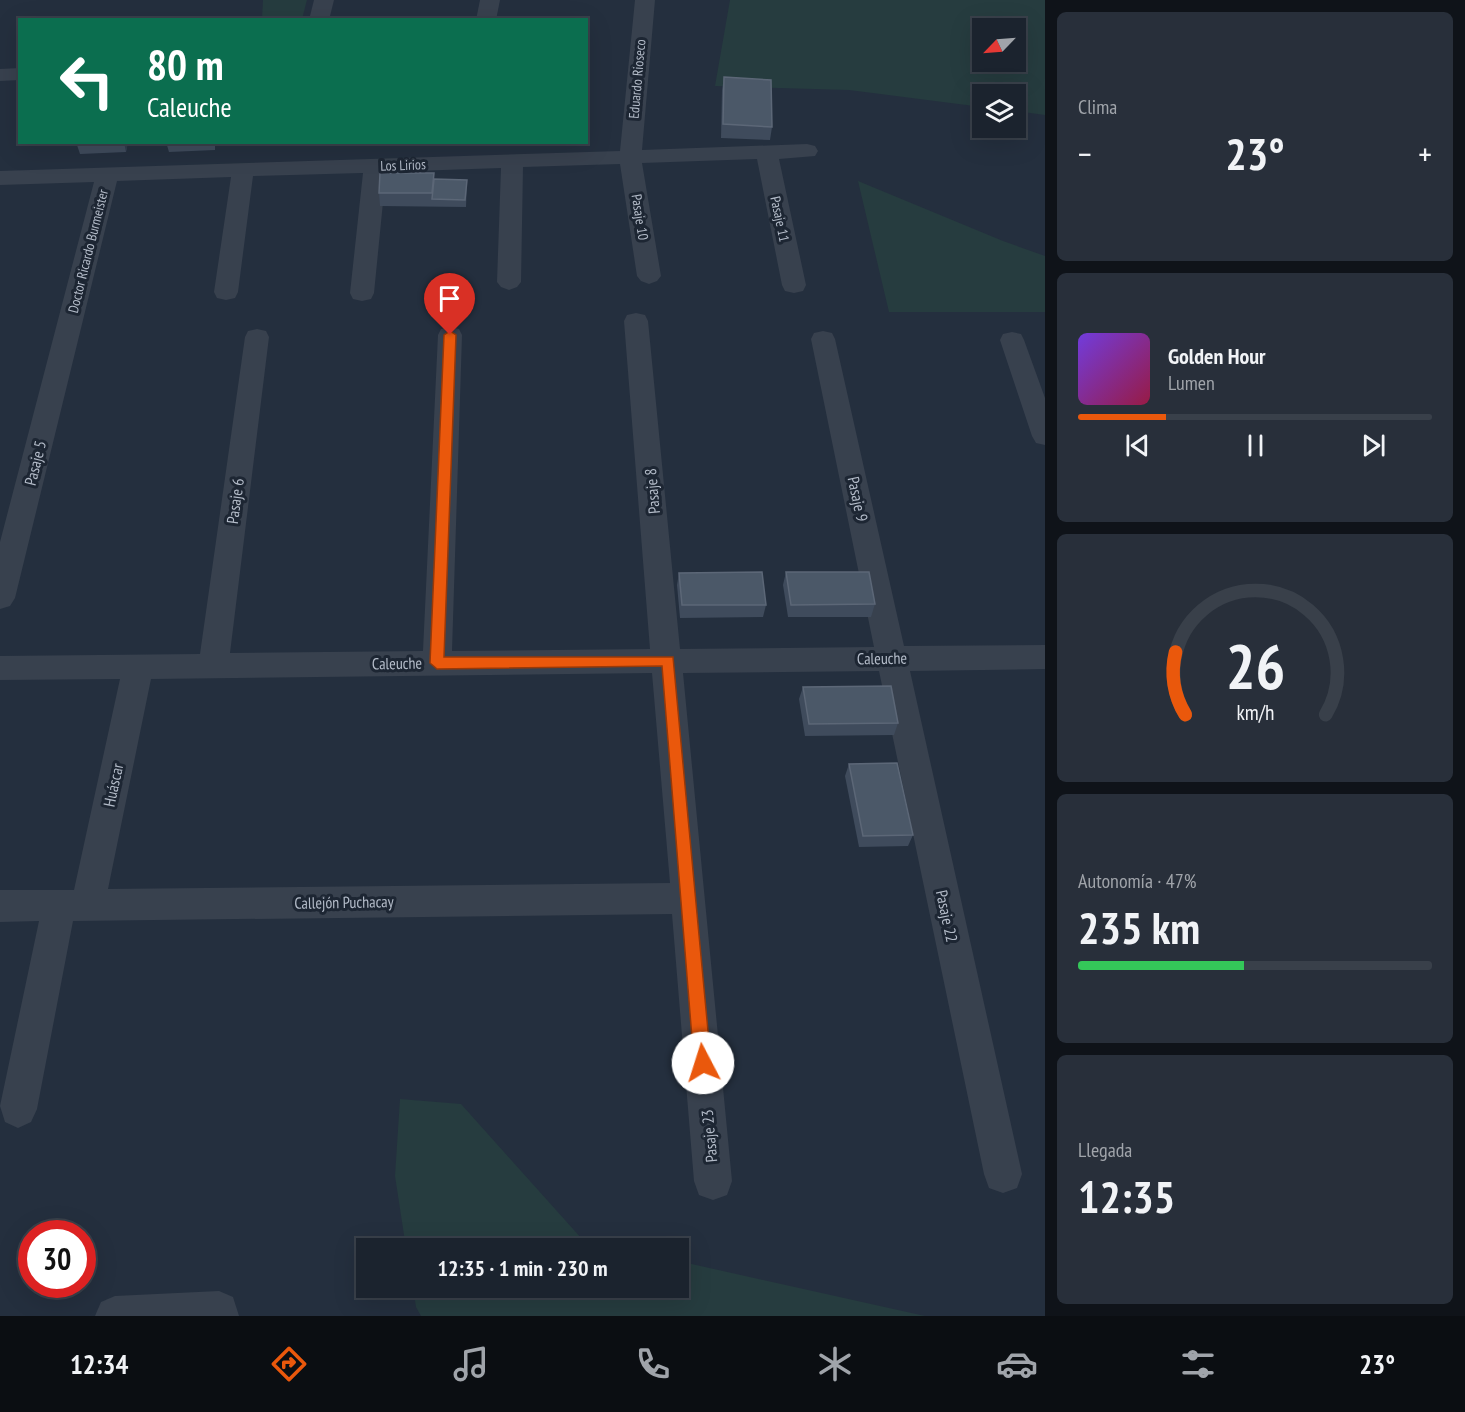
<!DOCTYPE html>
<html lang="es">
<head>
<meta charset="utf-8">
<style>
	:root { --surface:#1b232e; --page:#282f3a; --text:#f1f3f6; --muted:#a0a4aa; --line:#39404a; --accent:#ea580c }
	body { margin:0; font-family:"PT Sans Narrow",sans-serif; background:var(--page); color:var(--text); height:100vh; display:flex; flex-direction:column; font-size:22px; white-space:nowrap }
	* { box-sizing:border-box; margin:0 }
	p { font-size:20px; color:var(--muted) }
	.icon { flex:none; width:33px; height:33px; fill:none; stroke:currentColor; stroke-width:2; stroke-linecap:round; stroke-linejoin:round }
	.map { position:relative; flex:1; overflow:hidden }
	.sheet { display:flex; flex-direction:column; gap:12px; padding:12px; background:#0f1319; width:420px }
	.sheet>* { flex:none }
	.banner { position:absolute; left:18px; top:18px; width:570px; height:126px; border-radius:0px; box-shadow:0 6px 24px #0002,0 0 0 2px var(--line); background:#0b6e4f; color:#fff; overflow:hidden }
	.needle { width:39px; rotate:245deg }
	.buttons { position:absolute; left:972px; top:18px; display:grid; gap:12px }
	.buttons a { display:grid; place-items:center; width:54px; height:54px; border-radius:0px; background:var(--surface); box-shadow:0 6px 24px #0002,0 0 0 2px var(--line); font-size:30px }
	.speed { position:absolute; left:18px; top:1220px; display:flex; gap:12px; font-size:30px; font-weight:700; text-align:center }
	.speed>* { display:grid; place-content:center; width:78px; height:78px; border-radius:50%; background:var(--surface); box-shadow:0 6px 24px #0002,0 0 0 2px var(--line); line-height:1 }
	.speed .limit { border:9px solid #d22; background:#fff; color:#111 }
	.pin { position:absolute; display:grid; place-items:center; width:51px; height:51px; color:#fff; margin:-62px -26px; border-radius:50% 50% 50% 0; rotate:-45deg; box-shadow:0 0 6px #0007 }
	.pin .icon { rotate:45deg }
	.me { position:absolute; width:66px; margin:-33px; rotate:355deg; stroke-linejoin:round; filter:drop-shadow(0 0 4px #0008) }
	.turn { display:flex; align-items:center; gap:21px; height:126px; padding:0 30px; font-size:27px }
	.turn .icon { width:78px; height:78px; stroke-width:2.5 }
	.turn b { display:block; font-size:42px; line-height:51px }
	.big { font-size:45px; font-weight:600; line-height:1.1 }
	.sheet .tile { flex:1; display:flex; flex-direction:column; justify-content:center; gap:9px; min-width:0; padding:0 21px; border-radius:9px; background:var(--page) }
	.sheet .dial { align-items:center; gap:0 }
	.dial svg { height:156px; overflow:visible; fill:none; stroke:var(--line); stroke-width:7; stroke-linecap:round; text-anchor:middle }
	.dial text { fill:var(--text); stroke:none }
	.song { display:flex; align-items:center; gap:18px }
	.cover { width:72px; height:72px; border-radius:9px; background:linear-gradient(135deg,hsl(260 70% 55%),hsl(340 70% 35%)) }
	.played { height:6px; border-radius:3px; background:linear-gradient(90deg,var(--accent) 25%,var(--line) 25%) }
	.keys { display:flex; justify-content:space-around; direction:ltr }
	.heat { display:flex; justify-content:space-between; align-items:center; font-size:33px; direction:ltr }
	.charge { height:9px; border-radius:4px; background:linear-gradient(90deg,#34c759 47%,var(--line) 0) }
	.trip { position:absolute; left:356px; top:1238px; width:333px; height:60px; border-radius:0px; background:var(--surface); box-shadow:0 6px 24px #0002,0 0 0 2px var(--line); font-weight:600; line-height:60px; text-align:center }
	.dock { display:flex; height:96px; justify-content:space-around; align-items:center; background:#0b0e12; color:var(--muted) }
	.dock .icon { width:42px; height:42px }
	.dock .current { color:var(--accent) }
	.dock b { font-size:27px; color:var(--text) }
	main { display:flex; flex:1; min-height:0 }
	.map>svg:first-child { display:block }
	.green { fill:#263c3f; fill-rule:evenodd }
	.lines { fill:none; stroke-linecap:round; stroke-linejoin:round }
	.street { fill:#38414e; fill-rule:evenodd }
	.wall { fill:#3f4b5c }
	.shaded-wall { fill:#2f3b4b }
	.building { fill:#4b5868; stroke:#5c6777; stroke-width:1.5 }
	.route { fill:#ea580c; stroke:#983908; stroke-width:1.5 }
	.labels { text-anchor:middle; stroke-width:6; stroke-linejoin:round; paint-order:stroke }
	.far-street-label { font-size:14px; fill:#b4bcc9; stroke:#1d2633 }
	.street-label { font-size:16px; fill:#b4bcc9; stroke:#1d2633 }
</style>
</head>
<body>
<main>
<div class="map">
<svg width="1045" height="1316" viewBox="0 0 1045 1316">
	<rect width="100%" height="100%" fill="#242f3e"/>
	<g class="green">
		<polygon points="263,0 307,0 302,19 262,19"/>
		<path d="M730 0H1045V115L1016 111V94H982V107L849 90 715 86ZM982 28H1016V62H982Z"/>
		<polygon points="858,181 1003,241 1045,256 1045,312 889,312"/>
		<polygon points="400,1099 461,1104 582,1239 622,1248 406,1248 395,1176"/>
		<polygon points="678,1261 925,1316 421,1316 416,1307 413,1287 678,1287"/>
	</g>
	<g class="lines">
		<g class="street">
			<polygon points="314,0 334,0 329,20 309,20"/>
			<polygon points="480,0 500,0 496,20 476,20"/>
			<polygon points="635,0 655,0 642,150 807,144 815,146 818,151 815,156 779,159 806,285 803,291 794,293 785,291 782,285 757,159 642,163 661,276 657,281 649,284 641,281 637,276 620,164 523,167 521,282 517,287 509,290 501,287 497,282 501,168 386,172 374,293 371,299 362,301 353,299 350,293 363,173 253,176 238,292 235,298 226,300 217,298 214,292 231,177 117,181 15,598 10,606 0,609 0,542 94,182 0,185 0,171 620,151"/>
			<polygon points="20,68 20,80 0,81 0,69"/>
			<path d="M636 313 645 315 648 321 680 649 874 647 811 339 814 333 823 331 832 333 835 339 904 646 1045 645V669L910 671 1022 1174 1017 1188 1003 1193 989 1188 984 1174 879 671 683 673 732 1181 727 1195 713 1200 699 1195 694 1181 672 914 73 921 37 1109 31 1122 18 1128 5 1122 0 1106 39 921 0 922V890H74L120 679 0 680V656L200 654 245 337 248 331 257 329 266 331 269 337 230 653 423 651 438 335 441 329 450 327 459 329 462 335 452 651 650 649 624 321 627 315ZM652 673 670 883 108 889 151 679Z"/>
			<polygon points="1012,332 1021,334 1024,340 1045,398 1045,445 1036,443 1032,436 1000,340 1003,334"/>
			<polygon points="219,1291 233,1297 239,1316 95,1316 101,1302 115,1296"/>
		</g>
	</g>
	<g class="wall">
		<polygon points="724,77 772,127 770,140 721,138 722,90"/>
		<polygon points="76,142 128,142 126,152 80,154"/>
		<polygon points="166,142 215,142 215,150 169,152"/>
		<polygon points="434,173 434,179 467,180 466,207 380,206 379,193"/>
		<polygon points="786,572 875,604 871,617 788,617 783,585"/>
		<polygon points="679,573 766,605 763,617 680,618 677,585"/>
		<polygon points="803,687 898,723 894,735 805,736 799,699"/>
		<polygon points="849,764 913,835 908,846 859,847 845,776"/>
	</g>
	<polygon class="shaded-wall" points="124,142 128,142 126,152"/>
	<g class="building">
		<polygon points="724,77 771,80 772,127 723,124"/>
		<polygon points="380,173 434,173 432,193 379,193"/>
		<polygon points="434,179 467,180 465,200 432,199"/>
		<polygon points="762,572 766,605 682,605 679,573"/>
		<polygon points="786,572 869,572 875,604 791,605"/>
		<polygon points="891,686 898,723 809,724 803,687"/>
		<polygon points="897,763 913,835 863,836 849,764"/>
	</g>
	<polygon class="route" points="450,331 456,335 444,657 673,657 711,1063 708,1069 703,1071 697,1069 694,1063 662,666 437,669 430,663 444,335"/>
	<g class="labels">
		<g class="far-street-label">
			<text transform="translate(637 79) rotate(-85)" y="5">Eduardo Rioseco</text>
			<text transform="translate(403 165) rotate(-2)" y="5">Los Lirios</text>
			<text transform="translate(640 217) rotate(81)" y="5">Pasaje 10</text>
			<text transform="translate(780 219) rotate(78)" y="5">Pasaje 11</text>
			<text transform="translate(88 251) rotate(-76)" y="5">Doctor Ricardo Burmeister</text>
		</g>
		<g class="street-label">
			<text transform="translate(35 463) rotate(-76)" y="6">Pasaje 5</text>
			<text transform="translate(652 491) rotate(-95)" y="6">Pasaje 8</text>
			<text transform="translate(858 499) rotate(78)" y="6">Pasaje 9</text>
			<text transform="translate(235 501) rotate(-82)" y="6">Pasaje 6</text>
			<text transform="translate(882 658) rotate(-1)" y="6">Caleuche</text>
			<text transform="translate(397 663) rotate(-1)" y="6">Caleuche</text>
			<text transform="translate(113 785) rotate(-78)" y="6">Huáscar</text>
			<text transform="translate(344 902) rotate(-1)" y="6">Callejón Puchacay</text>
			<text transform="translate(947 916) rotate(78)" y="6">Pasaje 22</text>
			<text transform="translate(709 1136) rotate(-95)" y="6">Pasaje 23</text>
		</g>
	</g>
</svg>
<div class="buttons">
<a><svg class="needle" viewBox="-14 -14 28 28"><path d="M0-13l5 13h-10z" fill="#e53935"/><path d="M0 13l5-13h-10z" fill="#a0a4aa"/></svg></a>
<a><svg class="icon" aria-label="layers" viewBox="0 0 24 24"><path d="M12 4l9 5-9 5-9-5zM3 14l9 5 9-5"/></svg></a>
</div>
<div class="speed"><div class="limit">30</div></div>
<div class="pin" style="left:450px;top:335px;background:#d93025"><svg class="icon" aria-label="arrive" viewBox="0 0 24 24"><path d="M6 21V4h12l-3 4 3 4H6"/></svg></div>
<svg class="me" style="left:703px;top:1063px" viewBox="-20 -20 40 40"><circle r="19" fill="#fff"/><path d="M0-13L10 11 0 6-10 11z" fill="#ea580c"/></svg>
<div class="trip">12:35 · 1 min · 230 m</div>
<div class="banner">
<div class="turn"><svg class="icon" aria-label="left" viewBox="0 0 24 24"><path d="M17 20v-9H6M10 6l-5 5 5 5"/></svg><div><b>80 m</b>Caleuche</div></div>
</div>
</div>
<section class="sheet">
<div class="tile"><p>Clima</p>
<div class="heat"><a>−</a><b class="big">23°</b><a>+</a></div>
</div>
<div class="tile">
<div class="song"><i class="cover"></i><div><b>Golden Hour</b><p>Lumen</p></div></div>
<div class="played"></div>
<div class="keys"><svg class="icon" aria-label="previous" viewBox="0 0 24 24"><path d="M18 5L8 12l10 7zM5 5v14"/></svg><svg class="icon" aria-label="pause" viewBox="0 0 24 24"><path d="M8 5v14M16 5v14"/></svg><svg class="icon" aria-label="next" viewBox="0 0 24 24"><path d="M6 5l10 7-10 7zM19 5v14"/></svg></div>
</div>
<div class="tile dial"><svg viewBox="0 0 100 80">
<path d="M14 69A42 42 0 1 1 86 69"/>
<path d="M14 69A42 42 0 0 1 9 37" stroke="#ea580c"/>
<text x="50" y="56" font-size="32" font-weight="700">26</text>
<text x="50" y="72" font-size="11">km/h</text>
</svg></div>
<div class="tile"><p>Autonomía · 47%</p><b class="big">235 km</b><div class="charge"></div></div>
<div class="tile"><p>Llegada</p><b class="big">12:35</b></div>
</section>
</main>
<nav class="dock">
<b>12:34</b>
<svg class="icon current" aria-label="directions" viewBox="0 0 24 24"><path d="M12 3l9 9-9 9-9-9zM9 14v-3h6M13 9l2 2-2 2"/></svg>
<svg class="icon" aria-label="music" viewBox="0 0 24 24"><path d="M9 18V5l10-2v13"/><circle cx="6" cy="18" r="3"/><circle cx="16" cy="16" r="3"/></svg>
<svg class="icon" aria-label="phone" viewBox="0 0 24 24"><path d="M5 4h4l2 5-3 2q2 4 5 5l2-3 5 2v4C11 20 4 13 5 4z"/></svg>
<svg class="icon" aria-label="climate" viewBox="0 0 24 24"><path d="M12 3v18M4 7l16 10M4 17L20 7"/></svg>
<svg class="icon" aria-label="car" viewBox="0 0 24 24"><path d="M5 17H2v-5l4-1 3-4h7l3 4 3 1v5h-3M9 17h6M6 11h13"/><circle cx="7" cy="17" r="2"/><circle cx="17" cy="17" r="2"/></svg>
<svg class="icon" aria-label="filters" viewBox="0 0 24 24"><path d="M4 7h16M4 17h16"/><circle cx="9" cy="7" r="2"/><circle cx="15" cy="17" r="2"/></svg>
<b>23°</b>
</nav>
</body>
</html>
